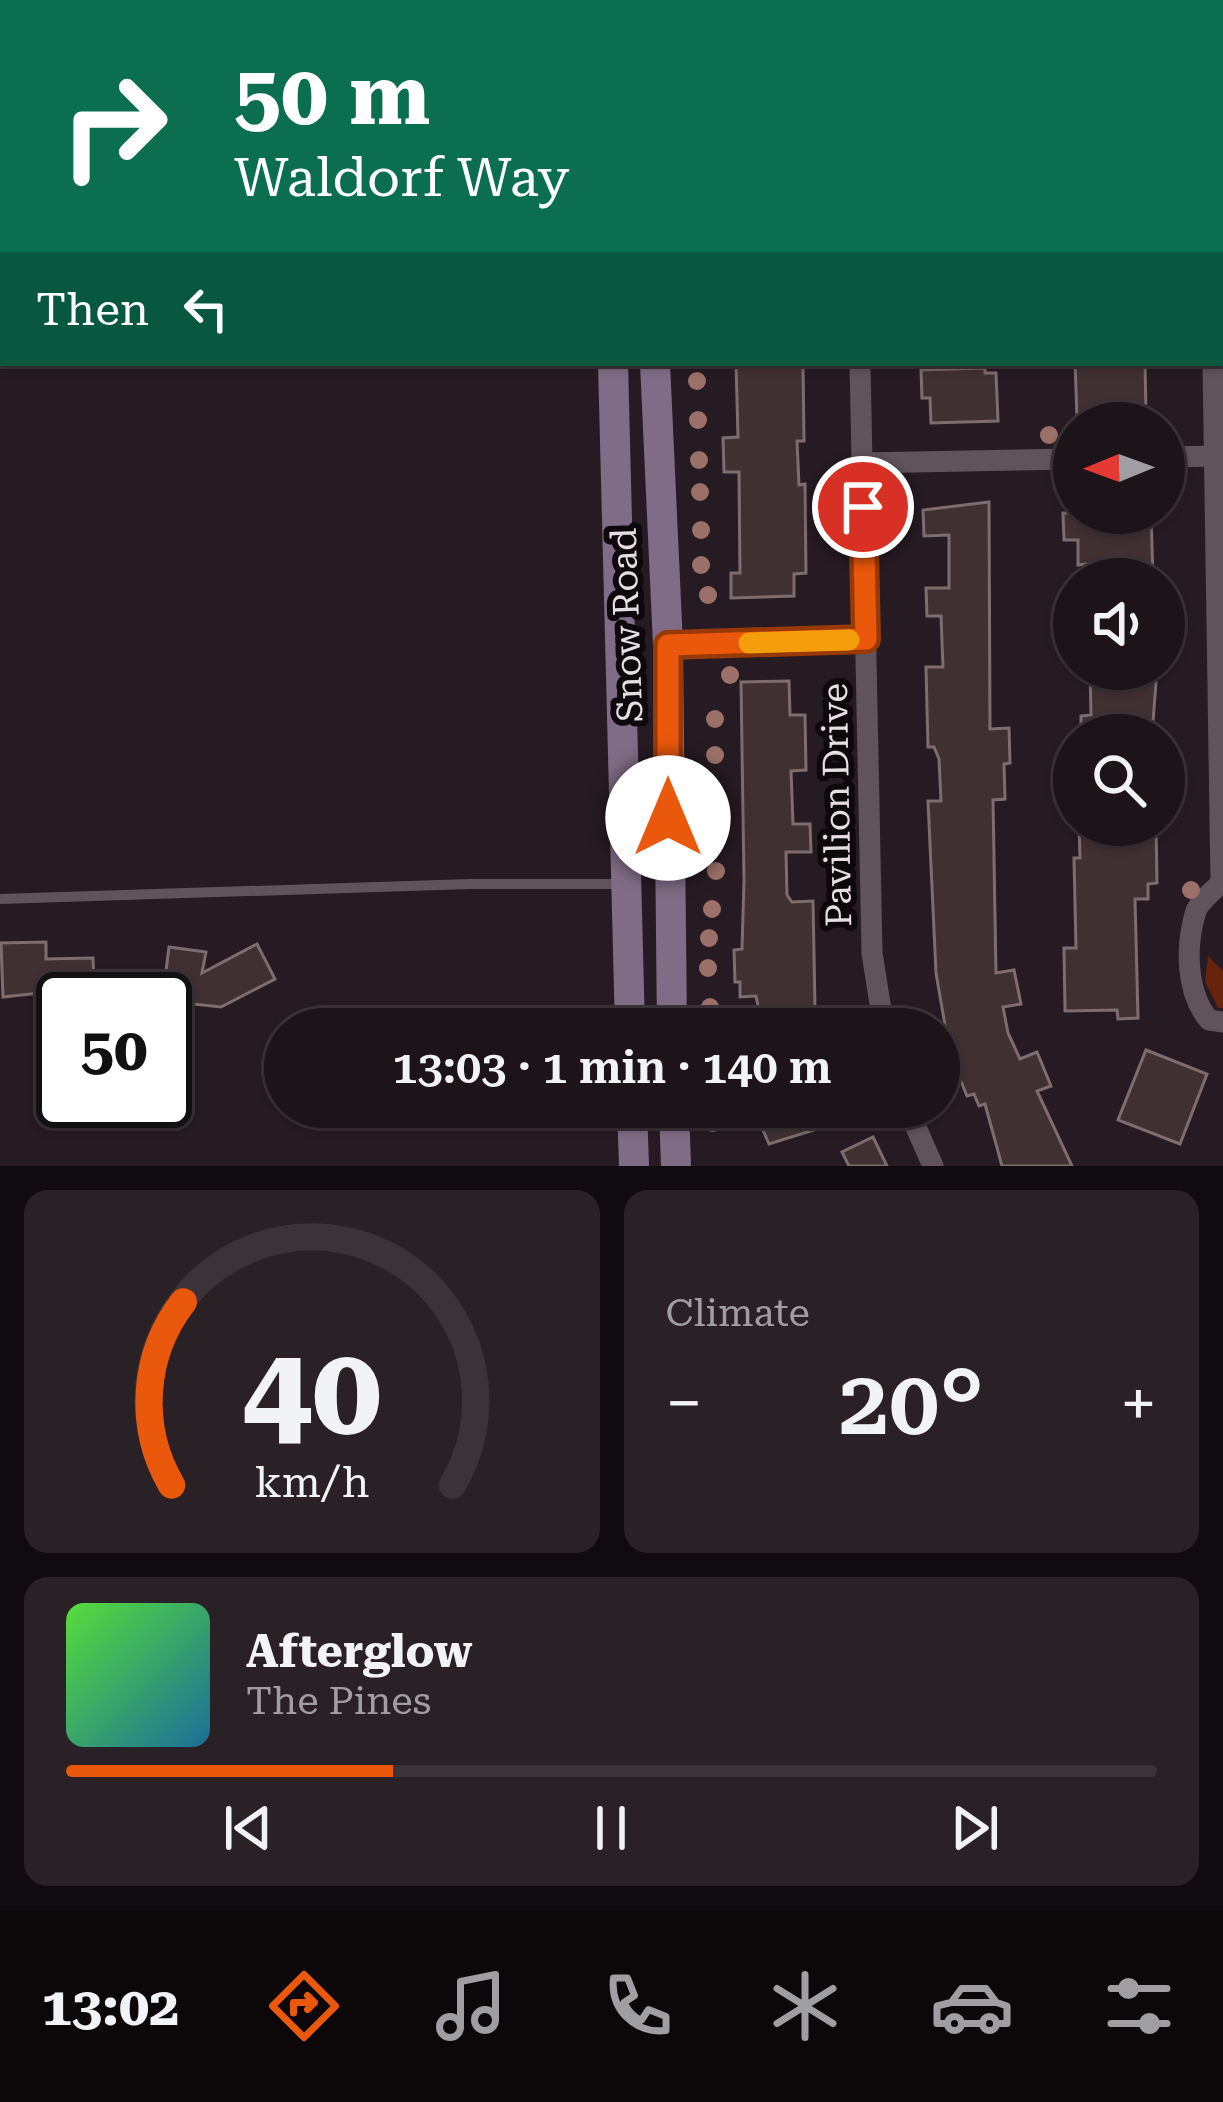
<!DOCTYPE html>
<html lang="en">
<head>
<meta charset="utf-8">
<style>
	:root { --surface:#1d141a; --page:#2a2127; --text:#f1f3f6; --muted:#a09ea2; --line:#3b3339; --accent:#ea580c }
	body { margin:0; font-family:"Roboto Serif",serif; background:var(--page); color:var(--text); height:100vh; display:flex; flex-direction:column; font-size:45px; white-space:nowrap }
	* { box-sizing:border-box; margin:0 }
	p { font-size:39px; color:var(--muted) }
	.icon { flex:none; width:66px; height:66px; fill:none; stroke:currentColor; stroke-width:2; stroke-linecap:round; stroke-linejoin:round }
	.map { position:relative; height:1166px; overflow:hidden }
	.panel { display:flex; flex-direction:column; gap:24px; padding:24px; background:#100b0e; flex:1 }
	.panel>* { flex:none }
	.guide { position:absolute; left:0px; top:0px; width:1224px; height:366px; box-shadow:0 3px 9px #0004,0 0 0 3px var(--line); background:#0b6e4f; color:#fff; overflow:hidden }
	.needle { width:78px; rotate:269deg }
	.tools { position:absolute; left:1053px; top:402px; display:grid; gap:24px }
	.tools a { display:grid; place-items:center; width:132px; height:132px; border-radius:50%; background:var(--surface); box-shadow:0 3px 9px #0004,0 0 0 3px var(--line); font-size:60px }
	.speed { position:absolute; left:36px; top:972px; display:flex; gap:24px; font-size:60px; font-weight:700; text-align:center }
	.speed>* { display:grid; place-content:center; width:156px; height:156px; border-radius:50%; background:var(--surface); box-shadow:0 3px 9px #0004,0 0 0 3px var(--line); line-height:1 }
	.speed .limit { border:6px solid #111; border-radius:18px; background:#fff; color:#111 }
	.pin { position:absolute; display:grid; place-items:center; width:102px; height:102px; color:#fff; margin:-51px; border:6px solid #fff; border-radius:50%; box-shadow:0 3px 12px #0007 }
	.me { position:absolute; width:132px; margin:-66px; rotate:0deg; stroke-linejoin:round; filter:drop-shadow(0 0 9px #0008) }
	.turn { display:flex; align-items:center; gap:42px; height:252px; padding:0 36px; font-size:54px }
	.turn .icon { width:156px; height:156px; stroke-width:2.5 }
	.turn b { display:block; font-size:84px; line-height:102px }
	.then { display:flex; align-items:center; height:114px; padding:0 36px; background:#0003; gap:24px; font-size:45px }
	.big { font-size:90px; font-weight:600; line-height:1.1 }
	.panel .tile { flex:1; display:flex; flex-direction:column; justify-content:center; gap:18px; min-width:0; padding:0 42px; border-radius:24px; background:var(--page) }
	.panel .dial { align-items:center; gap:0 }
	.dial svg { height:312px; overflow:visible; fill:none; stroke:var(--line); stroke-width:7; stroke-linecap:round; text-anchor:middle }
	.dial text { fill:var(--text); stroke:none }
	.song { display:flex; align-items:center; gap:36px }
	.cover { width:144px; height:144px; border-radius:18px; background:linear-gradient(135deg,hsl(110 70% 55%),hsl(200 70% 35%)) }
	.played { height:12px; border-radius:6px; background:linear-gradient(90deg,var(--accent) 30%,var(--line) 30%) }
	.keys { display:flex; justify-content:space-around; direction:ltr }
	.heat { display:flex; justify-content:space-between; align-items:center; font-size:66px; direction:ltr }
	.panel .tiles { flex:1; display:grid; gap:24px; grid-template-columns:1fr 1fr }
	.tile:last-child { grid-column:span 2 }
	.trip { position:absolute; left:264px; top:1008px; width:696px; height:120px; border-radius:60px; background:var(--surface); box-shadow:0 3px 9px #0004,0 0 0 3px var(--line); font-weight:600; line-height:120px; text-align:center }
	.menu { display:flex; height:192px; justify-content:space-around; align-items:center; background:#0c080a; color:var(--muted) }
	.menu .icon { width:84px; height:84px }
	.menu .active { color:var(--accent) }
	.menu b { font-size:54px; color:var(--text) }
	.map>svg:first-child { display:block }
	.green { fill:#67230c }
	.building { fill:#403032; stroke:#7e6c6f; stroke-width:3 }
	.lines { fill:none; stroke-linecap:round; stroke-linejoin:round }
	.service { stroke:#61535c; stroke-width:10 }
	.minor { stroke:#61535c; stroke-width:21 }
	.secondary { stroke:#806c86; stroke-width:30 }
	.tree { fill:#9b7068 }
	.route-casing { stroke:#983908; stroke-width:30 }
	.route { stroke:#ea580c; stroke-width:21 }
	.slow { stroke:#f59e0b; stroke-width:21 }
	.labels { text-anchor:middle; stroke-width:12; stroke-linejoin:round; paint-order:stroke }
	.street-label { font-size:36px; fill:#e7dee4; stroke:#0d080b }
</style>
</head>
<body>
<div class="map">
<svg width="1223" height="1166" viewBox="0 0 1223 1166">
	<rect width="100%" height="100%" fill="#271b23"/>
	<polygon class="green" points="1208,956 1223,971 1223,1008 1218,1008 1205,982"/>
	<g class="building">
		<polygon points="736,363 803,366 804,441 797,441 799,485 805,484 806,573 794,574 794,596 731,598 731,573 740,573 739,472 724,472 723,438 738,437"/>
		<polygon points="1075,363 1145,363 1146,415 1077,417"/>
		<polygon points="985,368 985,373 996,373 998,421 931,423 930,398 922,398 921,370"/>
		<polygon points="989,502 990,729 1009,728 1010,763 1004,764 1005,799 993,800 996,973 1014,970 1021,1004 1003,1007 1008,1033 1020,1059 1037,1052 1051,1086 1037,1091 1072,1166 1002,1166 985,1104 979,1106 974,1094 967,1096 950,1054 936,973 928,801 941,801 939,759 934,747 928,747 926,667 943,667 941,616 927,616 926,588 949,588 949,535 924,536 923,510"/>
		<polygon points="1063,513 1151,513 1153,579 1087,579 1086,564 1078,565 1078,540 1064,540"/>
		<polygon points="1090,669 1157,669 1152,735 1081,735 1081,716 1091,715"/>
		<polygon points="789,681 790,715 805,715 806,770 791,771 793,824 810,824 811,852 786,852 787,895 792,902 813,901 815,1008 820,1007 824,1029 763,1029 756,996 740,997 740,982 735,982 734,950 742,949 744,881 741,682"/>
		<polygon points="1079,825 1156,825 1157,883 1148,884 1148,899 1135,899 1138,1018 1118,1019 1117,1010 1065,1011 1064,948 1076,948 1074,858 1080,858"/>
		<polygon points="46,942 46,959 93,958 94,987 3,997 1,943"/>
		<polygon points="257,944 275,979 221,1007 183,1003 185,982 165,979 169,947 206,952 202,973"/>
		<polygon points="1146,1050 1207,1074 1180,1144 1118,1120"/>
		<polygon points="753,1107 871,1107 872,1112 769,1144"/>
		<polygon points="873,1137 887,1166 849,1166 842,1152"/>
	</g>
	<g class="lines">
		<polyline class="service" points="0,899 470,884 623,884"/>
		<g class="minor">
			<polyline points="853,0 853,3"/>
			<polyline points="1174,3 1174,0"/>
			<polyline points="1221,72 1223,71"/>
			<polyline points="860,363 872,953 884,1029"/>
			<path d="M1213 363 1221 883C1213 891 1200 901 1196 911 1185 946 1186 993 1209 1020L1223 1022"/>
			<polyline points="1164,457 1223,456"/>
			<polyline points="862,463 1074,459"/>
			<polyline points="668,645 866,639"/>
			<polyline points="907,1107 933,1166"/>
		</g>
		<g class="secondary">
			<polyline points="595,0 595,3"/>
			<polyline points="629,0 631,3"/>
			<polyline points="613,363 630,1029"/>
			<polyline points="655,363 668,645 672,1029"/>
			<polyline points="632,1107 634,1166"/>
			<polyline points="674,1107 676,1166"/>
		</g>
	</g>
	<g class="tree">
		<circle cx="697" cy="381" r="9"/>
		<circle cx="698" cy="420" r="9"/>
		<circle cx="1049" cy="435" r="9"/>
		<circle cx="699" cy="460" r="9"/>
		<circle cx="700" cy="492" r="9"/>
		<circle cx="701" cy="530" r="9"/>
		<circle cx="701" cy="565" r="9"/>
		<circle cx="708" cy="595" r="9"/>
		<circle cx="730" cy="675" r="9"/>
		<circle cx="715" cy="719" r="9"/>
		<circle cx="715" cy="755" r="9"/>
		<circle cx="716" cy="798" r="9"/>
		<circle cx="716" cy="835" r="9"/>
		<circle cx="716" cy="871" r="9"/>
		<circle cx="1191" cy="890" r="9"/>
		<circle cx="712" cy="909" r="9"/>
		<circle cx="709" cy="938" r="9"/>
		<circle cx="708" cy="968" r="9"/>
		<circle cx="710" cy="1007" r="9"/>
		<circle cx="713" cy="1123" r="9"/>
	</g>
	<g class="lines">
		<g class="route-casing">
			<polyline id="route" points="668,818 668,645 866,639 863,507"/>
		</g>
		<use href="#route" class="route"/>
		<polyline class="slow" points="749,643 849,640"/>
	</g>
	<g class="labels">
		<g class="street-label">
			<text transform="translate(626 625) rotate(-92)" y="13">Snow Road</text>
			<text transform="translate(836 805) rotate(-91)" y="13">Pavilion Drive</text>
		</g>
	</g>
</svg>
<div class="tools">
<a><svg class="needle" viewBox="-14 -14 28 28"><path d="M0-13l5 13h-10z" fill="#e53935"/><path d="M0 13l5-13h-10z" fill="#a09ea2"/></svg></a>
<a><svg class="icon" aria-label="sound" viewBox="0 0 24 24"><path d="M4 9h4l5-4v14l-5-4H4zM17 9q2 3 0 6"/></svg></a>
<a><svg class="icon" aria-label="search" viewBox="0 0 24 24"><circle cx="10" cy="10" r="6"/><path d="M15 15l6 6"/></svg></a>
</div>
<div class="speed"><div class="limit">50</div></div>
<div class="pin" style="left:863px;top:507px;background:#d93025"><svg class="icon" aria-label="arrive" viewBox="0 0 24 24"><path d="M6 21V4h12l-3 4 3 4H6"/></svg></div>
<svg class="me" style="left:668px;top:818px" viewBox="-20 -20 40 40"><circle r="19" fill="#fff"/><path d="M0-13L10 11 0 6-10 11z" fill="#ea580c"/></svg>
<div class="trip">13:03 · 1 min · 140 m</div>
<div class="guide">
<div class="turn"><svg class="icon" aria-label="right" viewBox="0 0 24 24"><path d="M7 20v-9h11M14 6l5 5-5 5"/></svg><div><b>50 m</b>Waldorf Way</div></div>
<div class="then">Then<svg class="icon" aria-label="left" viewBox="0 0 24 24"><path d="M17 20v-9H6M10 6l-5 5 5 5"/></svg></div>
</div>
</div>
<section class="panel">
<div class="tiles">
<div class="tile dial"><svg viewBox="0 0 100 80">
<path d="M14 69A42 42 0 1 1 86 69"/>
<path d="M14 69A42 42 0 0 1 17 22" stroke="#ea580c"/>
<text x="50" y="56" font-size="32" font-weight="700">40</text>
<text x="50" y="72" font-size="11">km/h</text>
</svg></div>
<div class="tile"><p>Climate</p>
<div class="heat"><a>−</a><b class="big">20°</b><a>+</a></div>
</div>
<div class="tile">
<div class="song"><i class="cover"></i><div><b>Afterglow</b><p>The Pines</p></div></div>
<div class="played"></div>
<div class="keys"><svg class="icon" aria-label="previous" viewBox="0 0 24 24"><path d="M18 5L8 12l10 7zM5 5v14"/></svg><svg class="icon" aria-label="pause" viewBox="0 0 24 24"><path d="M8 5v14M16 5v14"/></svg><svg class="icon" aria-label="next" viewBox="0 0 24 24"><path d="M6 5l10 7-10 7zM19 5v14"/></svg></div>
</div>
</div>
</section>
<nav class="menu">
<b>13:02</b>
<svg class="icon active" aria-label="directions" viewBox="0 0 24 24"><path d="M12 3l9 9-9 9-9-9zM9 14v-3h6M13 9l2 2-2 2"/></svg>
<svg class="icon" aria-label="music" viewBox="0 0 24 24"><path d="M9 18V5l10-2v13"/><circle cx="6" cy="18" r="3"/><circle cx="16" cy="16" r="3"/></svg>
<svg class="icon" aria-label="phone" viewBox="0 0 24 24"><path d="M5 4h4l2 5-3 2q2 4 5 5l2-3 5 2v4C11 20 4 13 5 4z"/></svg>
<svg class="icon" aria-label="climate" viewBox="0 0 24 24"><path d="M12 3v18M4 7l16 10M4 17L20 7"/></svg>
<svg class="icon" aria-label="car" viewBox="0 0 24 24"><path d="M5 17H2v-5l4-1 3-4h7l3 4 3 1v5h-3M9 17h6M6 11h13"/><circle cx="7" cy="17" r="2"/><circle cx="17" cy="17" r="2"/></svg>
<svg class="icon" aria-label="filters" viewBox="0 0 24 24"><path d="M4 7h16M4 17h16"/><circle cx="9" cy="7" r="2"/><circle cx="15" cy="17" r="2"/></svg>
</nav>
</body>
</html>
